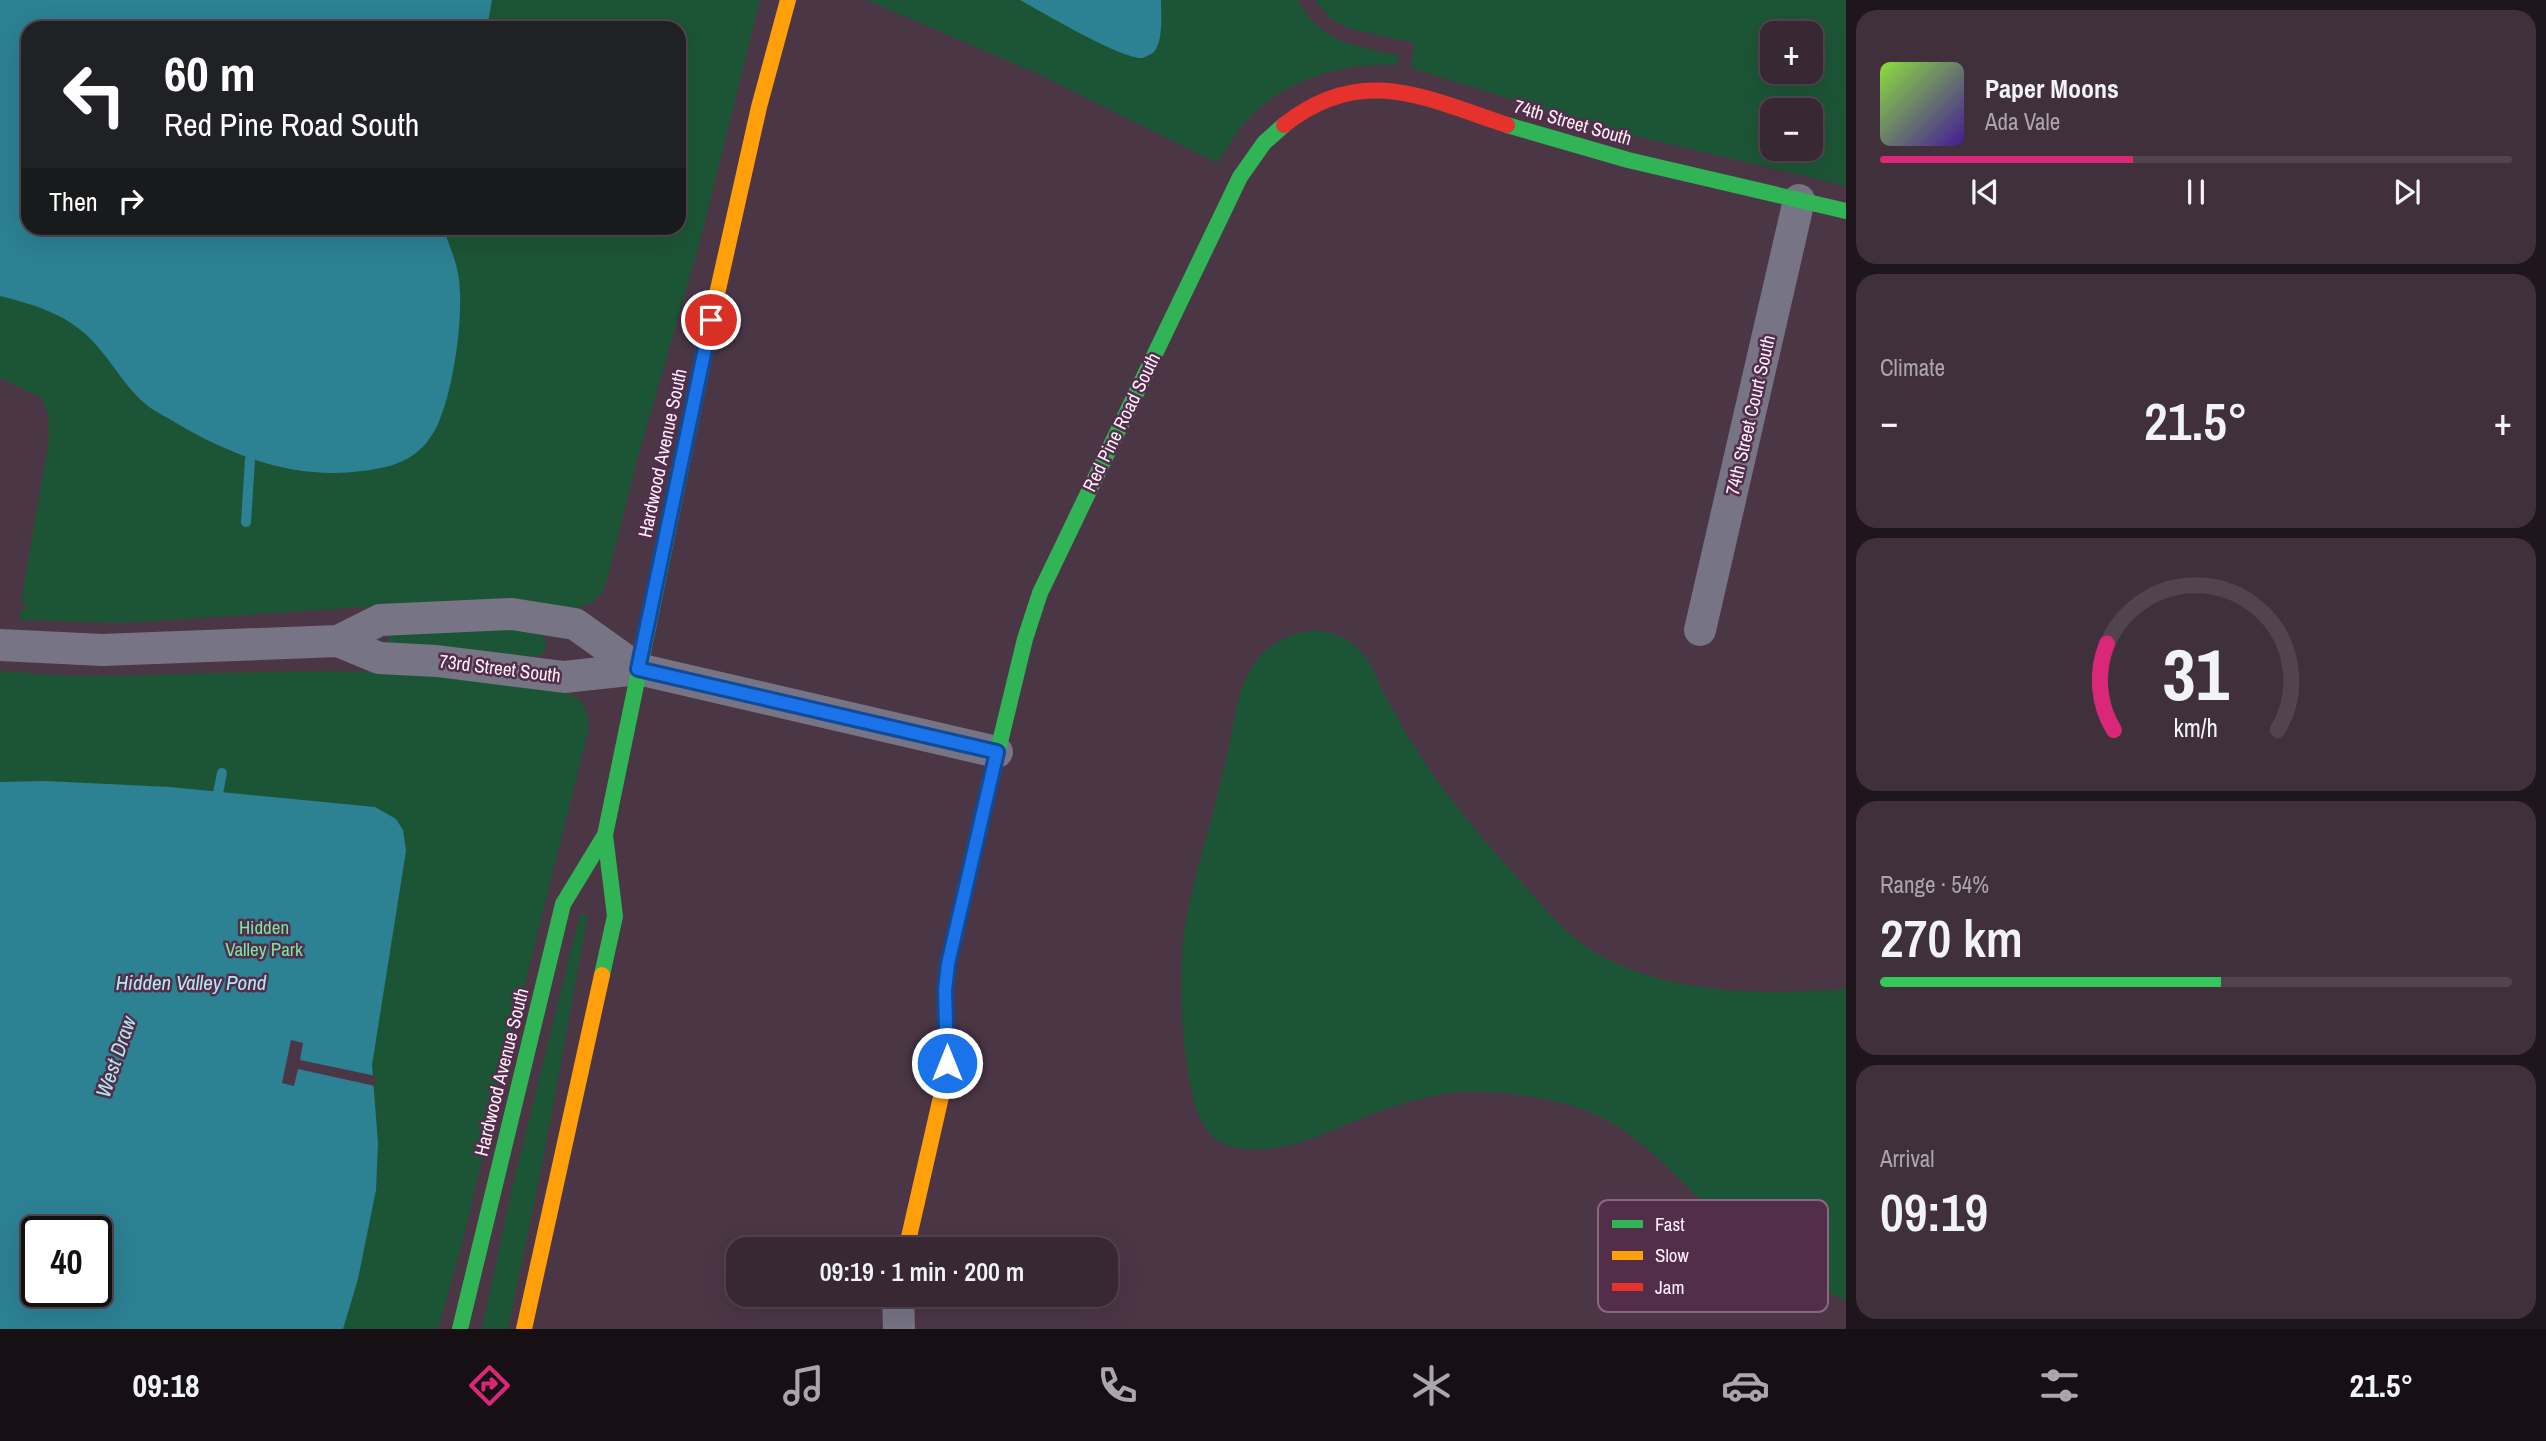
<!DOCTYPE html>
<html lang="en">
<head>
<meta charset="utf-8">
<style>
	:root { --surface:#382834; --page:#3f303c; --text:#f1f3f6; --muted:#aba6ac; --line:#52444f; --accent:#db2777 }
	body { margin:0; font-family:"Archivo Narrow",sans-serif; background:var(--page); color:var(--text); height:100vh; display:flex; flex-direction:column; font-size:26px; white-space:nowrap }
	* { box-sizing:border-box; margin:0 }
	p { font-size:23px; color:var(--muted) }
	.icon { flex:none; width:38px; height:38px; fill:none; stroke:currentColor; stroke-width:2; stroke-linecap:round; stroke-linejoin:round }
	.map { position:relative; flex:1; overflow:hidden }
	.drawer { display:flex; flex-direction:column; gap:10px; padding:10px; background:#1f161d; width:700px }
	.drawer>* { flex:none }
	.guide { position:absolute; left:21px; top:21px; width:665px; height:214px; border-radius:21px; box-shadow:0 7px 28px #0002,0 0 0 2px var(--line); background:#202124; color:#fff; overflow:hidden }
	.fabs { position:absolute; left:1760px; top:21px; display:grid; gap:14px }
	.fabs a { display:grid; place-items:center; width:63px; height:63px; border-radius:14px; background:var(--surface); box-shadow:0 7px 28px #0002,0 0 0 2px var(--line); font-size:35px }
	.speed { position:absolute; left:21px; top:1216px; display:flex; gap:14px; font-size:35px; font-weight:700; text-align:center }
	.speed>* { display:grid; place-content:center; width:91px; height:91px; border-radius:50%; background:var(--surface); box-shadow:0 7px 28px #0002,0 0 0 2px var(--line); line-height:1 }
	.speed .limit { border:4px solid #111; border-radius:10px; background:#fff; color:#111 }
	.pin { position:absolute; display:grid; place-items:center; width:60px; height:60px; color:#fff; margin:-30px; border:4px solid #fff; border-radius:50%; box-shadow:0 2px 7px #0007 }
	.me { position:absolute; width:77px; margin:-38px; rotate:0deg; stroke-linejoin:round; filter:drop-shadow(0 0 5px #0008) }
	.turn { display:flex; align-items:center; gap:24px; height:147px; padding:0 28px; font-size:32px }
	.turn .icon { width:91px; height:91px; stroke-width:2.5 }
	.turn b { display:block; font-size:49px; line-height:60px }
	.then { display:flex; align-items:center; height:66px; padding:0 28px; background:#0003; gap:14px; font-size:26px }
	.big { font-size:52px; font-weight:600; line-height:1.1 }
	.drawer .card { flex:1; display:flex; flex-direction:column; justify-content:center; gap:10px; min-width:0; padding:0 24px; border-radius:21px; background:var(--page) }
	.drawer .dial { align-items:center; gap:0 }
	.dial svg { height:182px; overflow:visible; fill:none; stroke:var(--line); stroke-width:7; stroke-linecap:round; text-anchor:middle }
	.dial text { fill:var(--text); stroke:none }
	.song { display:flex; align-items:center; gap:21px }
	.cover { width:84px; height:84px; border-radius:10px; background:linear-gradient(135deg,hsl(90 70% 55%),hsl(260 70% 35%)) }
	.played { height:7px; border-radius:4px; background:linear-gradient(90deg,var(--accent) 40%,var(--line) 40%) }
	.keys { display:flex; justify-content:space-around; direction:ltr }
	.heat { display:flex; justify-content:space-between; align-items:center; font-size:38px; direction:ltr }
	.charge { height:10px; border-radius:5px; background:linear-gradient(90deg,#34c759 54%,var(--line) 0) }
	.trip { position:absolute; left:726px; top:1237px; width:392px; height:70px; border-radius:21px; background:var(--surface); box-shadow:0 7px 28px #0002,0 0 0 2px var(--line); font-weight:600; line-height:70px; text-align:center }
	.menu { display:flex; height:112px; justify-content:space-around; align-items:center; background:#161015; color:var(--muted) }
	.menu .icon { width:49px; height:49px }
	.menu .selected { color:var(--accent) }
	.menu b { font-size:32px; color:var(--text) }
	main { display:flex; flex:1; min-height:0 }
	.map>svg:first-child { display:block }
	.green { fill:#1c5536; fill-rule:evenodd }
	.water { fill:#2c8193; fill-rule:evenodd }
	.pier { fill:#4b3646 }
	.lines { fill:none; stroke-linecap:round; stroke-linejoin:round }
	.stream { stroke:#2c8193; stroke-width:10 }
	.street { stroke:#777485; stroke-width:32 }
	.fast { stroke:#30b455; stroke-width:16 }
	.slow { stroke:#ff9f0a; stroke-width:16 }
	.jam { stroke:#e5322d; stroke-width:16 }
	.route-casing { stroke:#114b97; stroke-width:18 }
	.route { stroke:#1a73e8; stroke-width:12 }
	.labels { text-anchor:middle; stroke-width:5; stroke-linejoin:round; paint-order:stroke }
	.street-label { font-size:19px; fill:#fdeffa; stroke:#532e4b }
	.park-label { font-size:19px; fill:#78e7a2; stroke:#532e4b }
	.water-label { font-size:21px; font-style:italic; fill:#b3e7f5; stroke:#532e4b }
	.key { fill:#532e4b; stroke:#866880; stroke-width:2 }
	.key-label { font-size:19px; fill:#fdeffa }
</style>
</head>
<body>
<main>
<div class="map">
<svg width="1846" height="1329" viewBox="0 0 1846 1329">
	<rect width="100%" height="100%" fill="#4b3646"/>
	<g class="green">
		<path d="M0 0H760L703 230 638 457 606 583C600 601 589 606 571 608L414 604 120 623 20 620V611H24L26 603 21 602 49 438 48 414 42 398 0 378ZM28 28H679V228H28Z"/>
		<path d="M867 0H1297C1323 45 1353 44 1399 56L1397 65C1344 62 1286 79 1248 119 1236 132 1227 149 1217 163L1038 74Z"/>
		<path d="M1315 0H1846V186L1610 130 1411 68 1414 43 1351 29 1331 19ZM1773 33H1811V72H1773ZM1773 110H1811V149H1773Z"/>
		<path d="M470 629 523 630 541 633C550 643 547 654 533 658L388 643V634Z"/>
		<path d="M1314 630C1335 632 1351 639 1364 655 1372 664 1376 678 1381 688 1389 704 1398 719 1407 735 1440 789 1481 838 1524 885 1549 913 1572 942 1607 959 1680 995 1766 995 1846 989V1300C1806 1286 1768 1264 1737 1235 1685 1189 1642 1127 1573 1106 1538 1096 1488 1089 1453 1093 1421 1096 1390 1107 1360 1119 1333 1129 1305 1144 1276 1148 1254 1151 1226 1151 1210 1134 1181 1104 1178 976 1184 934 1190 890 1204 847 1215 804 1220 783 1226 762 1230 741 1241 684 1247 641 1314 630Z"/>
		<path d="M0 671 65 676H104C246 674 391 662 531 687 545 690 565 690 577 698 587 706 589 720 588 732L500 1083 463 1240 438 1329H0ZM37 1232H96V1292H37Z"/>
		<polygon points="580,914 588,915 542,1165 508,1329 482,1329 513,1184"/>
	</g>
	<g class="water">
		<path d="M0 0H492L487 28H28V228H443C448 242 455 258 458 273 465 312 454 388 438 424 422 458 397 467 362 471 295 480 232 456 176 423 167 417 157 413 148 406 127 390 115 366 97 346 72 316 37 305 0 296Z"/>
		<path d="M1020 0H1161C1161 14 1164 42 1153 53 1151 54 1145 57 1143 58 1122 60 1042 12 1020 0Z"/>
		<path d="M45 781 170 787 375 807 396 819 403 830 406 851 372 1065 378 1143 376 1190 358 1279 343 1329H0V782ZM37 1232H96V1292H37Z"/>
	</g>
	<polygon class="pier" points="291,1040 303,1043 300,1060 376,1076 375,1086 298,1069 294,1086 282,1083"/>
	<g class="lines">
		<g class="stream">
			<polyline points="246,522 250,459"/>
			<polyline points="216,803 222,773"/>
		</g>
		<g class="street">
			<polyline points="1700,630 1799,200"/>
			<polyline points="338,641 379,658 437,661 564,677 638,669 997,752"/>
			<polyline points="0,645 102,650 338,641 380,620 512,614 575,624 638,669"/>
			<polyline points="898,1295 899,1329"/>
		</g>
		<g class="fast">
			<polyline points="1507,125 1628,160 1846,211"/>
			<polyline points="993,771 1025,639 1040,593 1240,177 1264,143 1284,125"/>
			<polyline points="602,975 615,916 605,835 717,294"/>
			<polyline points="460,1329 563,904 605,835"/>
		</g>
		<g class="slow">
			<polyline points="717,294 759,107 788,0"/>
			<polyline points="906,1250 946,1075 945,990 948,964 993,771"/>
			<polyline points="524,1329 602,975"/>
		</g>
		<path class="jam" d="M1284 125C1362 63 1425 98 1507 125"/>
	</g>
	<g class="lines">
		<g class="route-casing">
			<polyline id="route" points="711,320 638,669 997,752 948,964 945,990 947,1063"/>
		</g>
		<use href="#route" class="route"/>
	</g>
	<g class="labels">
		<g class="street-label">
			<text transform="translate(1573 122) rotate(16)" y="7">74th Street South</text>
			<text transform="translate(1750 415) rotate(-77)" y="7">74th Street Court South</text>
			<text transform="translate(1121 422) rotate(-64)" y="7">Red Pine Road South</text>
			<text transform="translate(662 453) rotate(-78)" y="7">Hardwood Avenue South</text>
			<text transform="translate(500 668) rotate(7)" y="7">73rd Street South</text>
			<text transform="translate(501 1072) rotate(-76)" y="7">Hardwood Avenue South</text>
		</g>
		<g class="park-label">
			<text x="264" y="934">Hidden<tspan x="264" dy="22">Valley Park</tspan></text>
		</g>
		<g class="water-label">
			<text x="191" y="990">Hidden Valley Pond</text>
			<text transform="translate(116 1057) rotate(-71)" y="7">West Draw</text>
		</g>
	</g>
	<rect x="1598" y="1200" width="230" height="112" rx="10" class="key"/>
	<rect x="1612" y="1220" width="31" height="8" fill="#30b455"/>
	<rect x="1612" y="1251" width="31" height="9" fill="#ff9f0a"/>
	<rect x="1612" y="1283" width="31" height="8" fill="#e5322d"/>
	<g class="key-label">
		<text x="1655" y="1231">Fast</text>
		<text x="1655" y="1262">Slow</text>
		<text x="1655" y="1294">Jam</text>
	</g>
</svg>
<div class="fabs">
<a>+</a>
<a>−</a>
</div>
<div class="speed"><div class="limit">40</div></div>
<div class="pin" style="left:711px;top:320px;background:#d93025"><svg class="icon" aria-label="arrive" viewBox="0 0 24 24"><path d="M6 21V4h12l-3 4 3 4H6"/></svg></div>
<svg class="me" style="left:947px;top:1063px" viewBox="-20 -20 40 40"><circle r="17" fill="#1a73e8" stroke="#fff" stroke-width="3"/><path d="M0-11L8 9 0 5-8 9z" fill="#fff"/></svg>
<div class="trip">09:19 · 1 min · 200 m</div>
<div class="guide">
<div class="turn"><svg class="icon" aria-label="left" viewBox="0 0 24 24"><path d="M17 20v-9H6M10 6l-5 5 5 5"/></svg><div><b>60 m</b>Red Pine Road South</div></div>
<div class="then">Then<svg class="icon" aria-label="right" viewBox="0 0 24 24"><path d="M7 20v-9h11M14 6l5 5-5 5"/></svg></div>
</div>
</div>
<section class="drawer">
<div class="card">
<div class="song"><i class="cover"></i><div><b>Paper Moons</b><p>Ada Vale</p></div></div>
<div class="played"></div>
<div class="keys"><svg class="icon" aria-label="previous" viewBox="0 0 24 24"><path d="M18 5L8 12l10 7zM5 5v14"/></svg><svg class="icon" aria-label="pause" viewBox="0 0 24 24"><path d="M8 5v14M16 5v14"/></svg><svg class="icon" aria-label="next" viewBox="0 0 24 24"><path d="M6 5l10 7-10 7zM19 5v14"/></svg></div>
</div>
<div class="card"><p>Climate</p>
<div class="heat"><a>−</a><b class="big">21.5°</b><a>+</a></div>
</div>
<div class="card dial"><svg viewBox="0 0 100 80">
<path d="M14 69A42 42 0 1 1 86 69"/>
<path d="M14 69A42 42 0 0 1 11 31" stroke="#db2777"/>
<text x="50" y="56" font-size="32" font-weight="700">31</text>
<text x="50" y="72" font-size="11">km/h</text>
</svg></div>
<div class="card"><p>Range · 54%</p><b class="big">270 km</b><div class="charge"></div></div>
<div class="card"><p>Arrival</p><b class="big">09:19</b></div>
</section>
</main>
<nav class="menu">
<b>09:18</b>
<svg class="icon selected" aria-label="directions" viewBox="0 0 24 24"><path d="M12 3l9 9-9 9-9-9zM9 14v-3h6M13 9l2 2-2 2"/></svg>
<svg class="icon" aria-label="music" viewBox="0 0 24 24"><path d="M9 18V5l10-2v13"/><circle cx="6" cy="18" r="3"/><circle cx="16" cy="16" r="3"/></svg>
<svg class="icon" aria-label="phone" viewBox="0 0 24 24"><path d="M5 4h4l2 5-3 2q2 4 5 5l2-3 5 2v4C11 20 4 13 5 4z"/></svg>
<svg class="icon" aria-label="climate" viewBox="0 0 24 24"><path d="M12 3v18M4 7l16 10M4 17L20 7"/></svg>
<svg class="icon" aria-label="car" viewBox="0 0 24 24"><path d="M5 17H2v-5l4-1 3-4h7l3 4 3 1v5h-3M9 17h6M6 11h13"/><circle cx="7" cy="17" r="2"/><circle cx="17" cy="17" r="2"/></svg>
<svg class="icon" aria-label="filters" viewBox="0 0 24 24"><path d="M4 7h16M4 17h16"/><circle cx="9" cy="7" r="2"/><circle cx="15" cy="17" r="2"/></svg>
<b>21.5°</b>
</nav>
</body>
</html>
